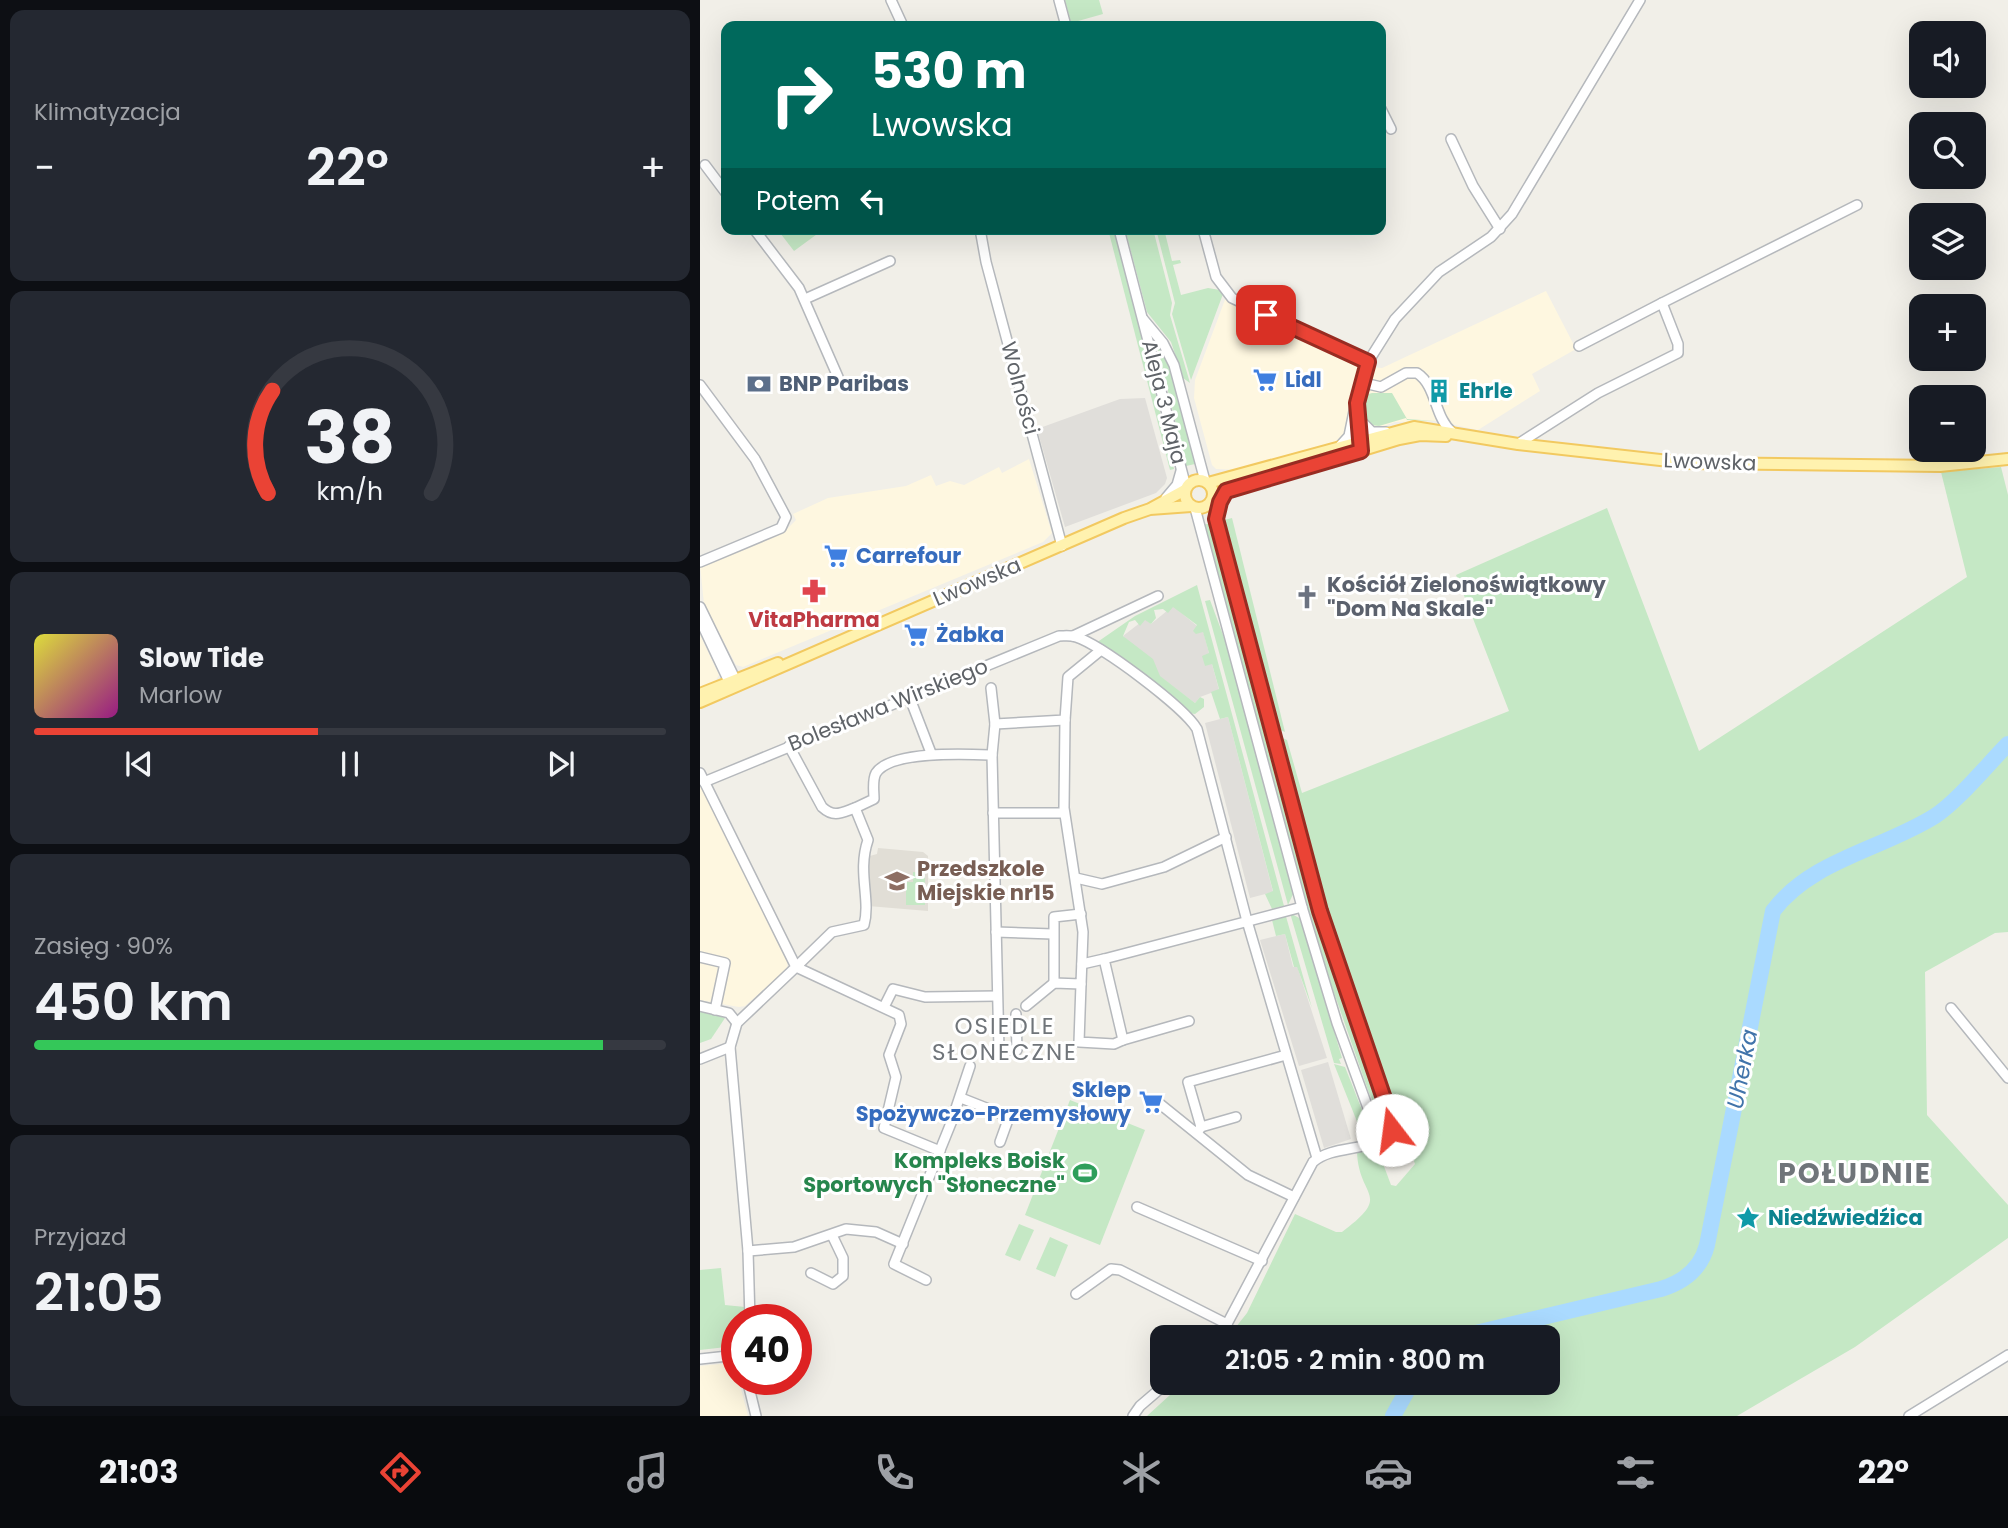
<!DOCTYPE html>
<html lang="pl">
<head>
<meta charset="utf-8">
<style>
	:root { --surface:#171b24; --page:#242831; --text:#f1f3f6; --muted:#9ea1a6; --line:#363941; --accent:#ea4335 }
	body { margin:0; font-family:Poppins,sans-serif; background:var(--page); color:var(--text); height:100vh; display:flex; flex-direction:column; font-size:26px; white-space:nowrap }
	* { box-sizing:border-box; margin:0 }
	p { font-size:23px; color:var(--muted) }
	.icon { flex:none; width:38px; height:38px; fill:none; stroke:currentColor; stroke-width:2; stroke-linecap:round; stroke-linejoin:round }
	.map { position:relative; flex:1; overflow:hidden }
	.details { display:flex; flex-direction:column; gap:10px; padding:10px; background:#0d0f14; width:700px }
	.details>* { flex:none }
	.banner { position:absolute; left:21px; top:21px; width:665px; height:214px; border-radius:14px; box-shadow:0 7px 28px #0002; background:#00695c; color:#fff; overflow:hidden }
	.tools { position:absolute; left:1209px; top:21px; display:grid; gap:14px }
	.tools a { display:grid; place-items:center; width:77px; height:77px; border-radius:14px; background:var(--surface); box-shadow:0 7px 28px #0002; font-size:35px }
	.speed { position:absolute; left:21px; top:1304px; display:flex; gap:14px; font-size:35px; font-weight:700; text-align:center }
	.speed>* { display:grid; place-content:center; width:91px; height:91px; border-radius:50%; background:var(--surface); box-shadow:0 7px 28px #0002; line-height:1 }
	.speed .limit { border:10px solid #d22; background:#fff; color:#111 }
	.pin { position:absolute; display:grid; place-items:center; width:60px; height:60px; color:#fff; margin:-30px; border-radius:14px; box-shadow:0 4px 10px #0006 }
	.me { position:absolute; width:77px; margin:-38px; rotate:345deg; stroke-linejoin:round; filter:drop-shadow(0 0 5px #0008) }
	.turn { display:flex; align-items:center; gap:24px; height:147px; padding:0 35px; font-size:32px }
	.turn .icon { width:91px; height:91px; stroke-width:2.5 }
	.turn b { display:block; font-size:49px; line-height:60px }
	.then { display:flex; align-items:center; height:66px; padding:0 35px; background:#0003; gap:14px; font-size:26px }
	.big { font-size:52px; font-weight:600; line-height:1.1 }
	.details .widget { flex:1; display:flex; flex-direction:column; justify-content:center; gap:10px; min-width:0; padding:0 24px; border-radius:14px; background:var(--page) }
	.details .dial { align-items:center; gap:0 }
	.dial svg { height:182px; overflow:visible; fill:none; stroke:var(--line); stroke-width:7; stroke-linecap:round; text-anchor:middle }
	.dial text { fill:var(--text); stroke:none }
	.song { display:flex; align-items:center; gap:21px }
	.cover { width:84px; height:84px; border-radius:10px; background:linear-gradient(135deg,hsl(60 70% 55%),hsl(310 70% 35%)) }
	.played { height:7px; border-radius:4px; background:linear-gradient(90deg,var(--accent) 45%,var(--line) 45%) }
	.keys { display:flex; justify-content:space-around; direction:ltr }
	.heat { display:flex; justify-content:space-between; align-items:center; font-size:38px; direction:ltr }
	.charge { height:10px; border-radius:5px; background:linear-gradient(90deg,#34c759 90%,var(--line) 0) }
	.trip { position:absolute; left:450px; top:1325px; width:410px; height:70px; border-radius:14px; background:var(--surface); box-shadow:0 7px 28px #0002; font-weight:600; line-height:70px; text-align:center }
	.tabs { display:flex; height:112px; justify-content:space-around; align-items:center; background:#090b0e; color:var(--muted) }
	.tabs .icon { width:49px; height:49px }
	.tabs .current { color:var(--accent) }
	.tabs b { font-size:32px; color:var(--text) }
	main { display:flex; flex:1; min-height:0 }
	.map>svg:first-child { display:block }
	.commercial { fill:#fef7e0 }
	.industrial { fill:#e0deda }
	.education { fill:#e1ded6 }
	.green { fill:#c5e8c5 }
	.lines { fill:none; stroke-linecap:round; stroke-linejoin:round }
	.river { stroke:#aadaff; stroke-width:16 }
	.minor-casing { stroke:#b5b8bc; stroke-width:12 }
	.major-casing { stroke:#f2c960; stroke-width:14 }
	.minor { stroke:#fff; stroke-width:9 }
	.major { stroke:#fff2af; stroke-width:10 }
	.route-casing { stroke:#982c22; stroke-width:18 }
	.route { stroke:#ea4335; stroke-width:12 }
	.labels { text-anchor:middle; stroke-width:6; stroke-linejoin:round; paint-order:stroke }
	.shop-label { font-size:21px; font-weight:bold; fill:#366cbe; stroke:#fff; text-anchor:start }
	.service-label { font-size:21px; font-weight:bold; fill:#4e5e75; stroke:#fff; text-anchor:start }
	.street-label { font-size:21px; fill:#5f6368; stroke:#fff }
	.culture-label { font-size:21px; font-weight:bold; fill:#0d838f; stroke:#fff; text-anchor:start }
	.worship-label { font-size:21px; font-weight:bold; fill:#5b616d; stroke:#fff; text-anchor:start }
	.health-label { font-size:21px; font-weight:bold; fill:#be3a42; stroke:#fff }
	.education-label { font-size:21px; font-weight:bold; fill:#785e54; stroke:#fff; text-anchor:start }
	.leisure-label { font-size:21px; font-weight:bold; fill:#27864d; stroke:#fff; text-anchor:end }
	.neighbourhood-label { font-size:23px; letter-spacing:2px; fill:#70757a; stroke:#fff }
	.water-label { font-size:23px; font-style:italic; fill:#4174aa; stroke:#fff }
	.district-label { font-size:28px; font-weight:bold; letter-spacing:2px; fill:#70757a; stroke:#fff }
</style>
</head>
<body>
<main>
<section class="details">
<div class="widget"><p>Klimatyzacja</p>
<div class="heat"><a>−</a><b class="big">22°</b><a>+</a></div>
</div>
<div class="widget dial"><svg viewBox="0 0 100 80">
<path d="M14 69A42 42 0 1 1 86 69"/>
<path d="M14 69A42 42 0 0 1 16 24" stroke="#ea4335"/>
<text x="50" y="56" font-size="32" font-weight="700">38</text>
<text x="50" y="72" font-size="11">km/h</text>
</svg></div>
<div class="widget">
<div class="song"><i class="cover"></i><div><b>Slow Tide</b><p>Marlow</p></div></div>
<div class="played"></div>
<div class="keys"><svg class="icon" aria-label="previous" viewBox="0 0 24 24"><path d="M18 5L8 12l10 7zM5 5v14"/></svg><svg class="icon" aria-label="pause" viewBox="0 0 24 24"><path d="M8 5v14M16 5v14"/></svg><svg class="icon" aria-label="next" viewBox="0 0 24 24"><path d="M6 5l10 7-10 7zM19 5v14"/></svg></div>
</div>
<div class="widget"><p>Zasięg · 90%</p><b class="big">450 km</b><div class="charge"></div></div>
<div class="widget"><p>Przyjazd</p><b class="big">21:05</b></div>
</section>
<div class="map">
<svg width="1308" height="1416" viewBox="0 0 1308 1416">
	<rect width="100%" height="100%" fill="#f1efe8"/>
	<g class="commercial">
		<polygon points="846,291 876,349 832,374 840,391 778,430 736,421 695,422 639,442 538,470 516,469 512,465 494,398 495,380 526,297 671,367 682,368"/>
		<polygon points="329,459 352,533 343,542 43,667 36,665 4,604 0,565 85,531 96,520 93,514 128,498 206,486 231,475 236,486 250,481 264,485 299,467 302,473"/>
		<polygon points="0,635 19,675 15,682 0,688"/>
		<polygon points="0,781 88,958 87,969 45,1006 39,1007 0,1000"/>
		<polygon points="31,1363 35,1366 48,1416 0,1416 0,1366"/>
	</g>
	<g class="industrial">
		<polygon points="445,398 467,478 465,484 456,493 365,527 337,429 420,399"/>
		<polygon points="473,606 503,631 519,690 500,697 495,703 459,676 451,661 423,636 445,619 451,624"/>
		<polygon points="528,717 573,892 550,898 505,723"/>
		<polygon points="585,934 593,967 597,966 627,1058 599,1066 560,940"/>
		<polygon points="628,1062 651,1139 624,1148 601,1070"/>
	</g>
	<polygon class="education" points="178,848 223,852 228,856 228,911 168,906 166,857 177,854"/>
	<g class="green">
		<polygon points="365,0 399,0 403,14 371,23"/>
		<polygon points="77,229 124,229 94,251"/>
		<polygon points="408,229 415,229 474,469 470,470"/>
		<polygon points="425,229 453,229 472,303 470,315 490,383 483,378 471,342 447,312"/>
		<polygon points="456,229 464,229 472,261 480,260 481,263 473,265 481,295 508,288 520,290 523,294 491,380 472,314 475,303"/>
		<polygon points="455,337 467,359 495,464 486,466"/>
		<path d="M672 393H692L707 419 736 421 707 420 706 418 679 426 670 425C661 417 663 406 665 395Z"/>
		<path d="M1301 467 1308 495V932L1295 933 1225 972 1227 1115 1308 1205V1238L1155 1347 1037 1416H447L483 1383 847 1382V1337H763L870 1310 759 1337H528L547 1313 595 1214 636 1232H642C694 1193 658 1199 657 1151L671 1148 679 1153 691 1185 696 1186 715 1164 672 1042 661 1024 624 910 578 736 587 740 602 793 809 711 756 575 907 508 999 751 1267 577 1241 472Z"/>
		<polygon points="532,518 585,732 576,728 524,520"/>
		<polygon points="512,523 622,932 686,1115 685,1127 669,1093 616,941 502,525"/>
		<polygon points="497,585 584,906 572,909 565,894 573,891 528,717 520,719 511,692 519,689 512,664 505,666 502,656 509,653 503,632 496,634 493,631 497,625 473,607 468,613 463,609 454,610 456,618 451,624 445,620 440,626 435,620 429,622 423,636 453,659 460,676 495,703 500,697 504,699 504,707 495,714 489,713 396,643 435,616"/>
		<polygon points="510,600 526,643 594,892 588,905 505,601"/>
		<polygon points="213,872 225,873 225,905 206,905 206,882 213,882"/>
		<polygon points="585,913 612,1008 597,967 594,967 585,934 576,936 572,920"/>
		<polygon points="590,913 601,919 642,1058 639,1059 641,1064 634,1063"/>
		<polygon points="0,1011 25,1018 11,1039 0,1043"/>
		<polygon points="634,1064 645,1067 668,1125 664,1139"/>
		<polygon points="370,1100 445,1130 400,1245 325,1215"/>
		<polygon points="319,1224 334,1230 320,1261 305,1255"/>
		<polygon points="350,1237 368,1245 355,1277 336,1269"/>
		<polygon points="21,1268 25,1305 45,1307 45,1319 37,1320 35,1346 0,1350 0,1270"/>
	</g>
	<g class="lines">
		<g class="river">
			<path d="M759 1337 961 1289C984 1282 1001 1269 1007 1245L1073 911C1111 860 1183 849 1235 816 1257 802 1288 764 1308 744"/>
			<polyline points="693,1416 712,1382"/>
		</g>
		<g class="minor-casing">
			<g id="minor">
				<polyline points="191,0 203,26"/>
				<polyline points="359,0 366,26"/>
				<polyline points="681,109 691,129"/>
				<polyline points="751,139 773,186 800,229"/>
				<polyline points="5,165 26,193"/>
				<polyline points="54,229 99,288 138,377"/>
				<polyline points="280,229 286,262 362,546"/>
				<polyline points="419,229 486,487"/>
				<polyline points="503,229 516,277 532,298 668,362"/>
				<polyline points="105,299 190,261"/>
				<polyline points="443,319 463,343 474,365 505,481"/>
				<polyline points="879,346 962,303"/>
				<path d="M660 382 681 387 706 373H717C737 386 734 417 752 432"/>
				<polyline points="0,385 55,459 86,517 81,528 0,562"/>
				<polyline points="657,408 661,446"/>
				<polyline points="660,420 672,432 686,432"/>
				<polyline points="818,444 898,393 978,353 978,344 962,303 1157,205"/>
				<polyline points="639,447 649,436 660,382 668,362 695,319 739,272 791,237 812,214 940,0"/>
				<polyline points="466,498 477,485 481,471"/>
				<path d="M511 501 620 911 692 1122V1130C674 1154 635 1143 613 1162L527 1324 517 1337"/>
				<polyline points="495,508 602,907 637,1023 680,1141"/>
				<polyline points="0,607 38,685"/>
				<polyline points="0,620 32,688"/>
				<polyline points="373,636 458,596"/>
				<polyline points="291,688 295,724 292,755 299,1050 317,1050 316,1014"/>
				<polyline points="209,696 231,753"/>
				<polyline points="295,724 365,720 368,677 401,650"/>
				<path d="M89 746 122 807C134 818 141 813 155 808"/>
				<polyline points="0,773 96,967 37,1023 30,1047 48,1251 50,1320"/>
				<path d="M4 782 359 636C365 636 370 635 376 637 400 644 484 707 497 729L547 921 617 1158"/>
				<polyline points="293,813 364,813"/>
				<polyline points="376,878 402,884 464,867 526,837"/>
				<polyline points="296,932 353,934"/>
				<polyline points="0,957 25,963 15,1010"/>
				<polyline points="382,964 404,959"/>
				<polyline points="354,983 354,917 381,914"/>
				<polyline points="381,984 379,1042 414,1044 423,1040"/>
				<polyline points="0,1006 29,1013 37,1023"/>
				<polyline points="326,1006 354,983 381,984 383,932 364,808 365,720"/>
				<polyline points="184,1007 193,989 225,997 297,996"/>
				<polyline points="1251,1008 1308,1078"/>
				<polyline points="489,1021 423,1040 404,959 602,907"/>
				<polyline points="0,1059 30,1047"/>
				<polyline points="261,1098 309,1117 300,1142"/>
				<polyline points="460,1104 548,1175 594,1197"/>
				<polyline points="501,1127 536,1117"/>
				<polyline points="497,1133 501,1127 488,1082 586,1055"/>
				<path d="M240 1151 184 1128 196 1077 189 1055 201 1024 199 1015 96 967 132 932 164 925C171 899 157 872 168 840L155 808 174 799C174 791 172 780 176 773 191 750 268 754 292 755"/>
				<polyline points="437,1207 562,1261"/>
				<polyline points="48,1251 94,1247 146,1229 176,1232 203,1244"/>
				<polyline points="111,1273 133,1284 143,1276 143,1258 132,1235"/>
				<polyline points="226,1280 194,1264 251,1123 270,1066"/>
				<polyline points="376,1294 411,1269 420,1270 527,1324"/>
				<polyline points="0,1359 37,1355"/>
				<polyline points="47,1379 56,1416"/>
				<polyline points="433,1416 440,1406 468,1382"/>
				<polyline points="1209,1416 1308,1355"/>
			</g>
		</g>
		<g class="major-casing">
			<g id="major">
				<circle cx="499" cy="494" r="14"/>
				<polyline points="508,483 714,427 818,444 987,463 1240,466 1308,459"/>
				<polyline points="513,496 699,439 720,435 746,436"/>
				<polyline points="452,508 485,490"/>
				<polyline points="0,694 78,663"/>
				<polyline points="0,702 424,518 450,509 491,506"/>
			</g>
		</g>
		<use href="#minor" class="minor"/>
		<use href="#major" class="major"/>
	</g>
	<g class="lines">
		<g class="route-casing">
			<polyline id="route" points="566,315 668,362 657,403 661,451 526,491 520,502 516,519 620,911 692,1122 692,1130"/>
		</g>
		<use href="#route" class="route"/>
	</g>
	<defs>
		<g id="supermarket-bare" transform="scale(1.89)"><path d="M-6-5.5h2.5l.6 2H6L4.5 2H-2.5L-4.4-4H-6ZM-1.5 3.2a1.3 1.3 0 1 0 .1 0ZM3 3.2a1.3 1.3 0 1 0 .1 0Z" fill="#3f7fe0" stroke="#fff" stroke-width="2.5" paint-order="stroke"/></g>
		<g id="bank-bare" transform="scale(1.89)"><path d="M-6-4H6V4H-6ZM0-2.3a2.3 2.3 0 1 0 0 4.6a2.3 2.3 0 1 0 0-4.6Z" fill="#5c6f8a" stroke="#fff" stroke-width="2.5" paint-order="stroke"/></g>
		<g id="building-bare" transform="scale(1.89)"><path d="M-4-6H4V6H1V3H-1V6H-4ZM-2.5-4.3h1.7v1.8h-1.7ZM.8-4.3h1.7v1.8H.8ZM-2.5-1h1.7V.8h-1.7ZM.8-1h1.7V.8H.8Z" fill="#0f9aa8" stroke="#fff" stroke-width="2.5" paint-order="stroke"/></g>
		<g id="pharmacy-bare" transform="scale(1.89)"><path d="M-2-6h4v4h4v4h-4v4h-4v-4h-4v-4h4Z" fill="#e0444e" stroke="#fff" stroke-width="2.5" paint-order="stroke"/></g>
		<g id="church-bare" transform="scale(1.89)"><path d="M-1.2-6h2.4v3.5h3.3v2.4h-3.3V6h-2.4V-.1h-3.3v-2.4h3.3Z" fill="#6b7280" stroke="#fff" stroke-width="2.5" paint-order="stroke"/></g>
		<g id="school-bare" transform="scale(1.89)"><path d="M0-5L7-2L0 1L-7-2ZM-4 1L0 2.5L4 1V4Q0 6-4 4Z" fill="#8d6e63" stroke="#fff" stroke-width="2.5" paint-order="stroke"/></g>
		<g id="stadium-bare" transform="scale(1.89)"><path d="M0-5a6.5 5 0 1 0 0 10a6.5 5 0 1 0 0-10ZM-3.5-1.8h7v3.6h-7Z" fill="#2e9e5b" stroke="#fff" stroke-width="2.5" paint-order="stroke"/></g>
		<g id="sight-bare" transform="scale(1.89)"><path d="M0-6L1.8-2.2L6-1.7L2.9 1.2L3.7 5.4L0 3.3L-3.7 5.4L-2.9 1.2L-6-1.7L-1.8-2.2Z" fill="#0f9aa8" stroke="#fff" stroke-width="2.5" paint-order="stroke"/></g>
	</defs>
	<g fill-rule="evenodd">
		<use href="#supermarket-bare" x="565" y="380"/>
		<use href="#bank-bare" x="59" y="384"/>
		<use href="#building-bare" x="739" y="391"/>
		<use href="#supermarket-bare" x="136" y="556"/>
		<use href="#pharmacy-bare" x="114" y="591"/>
		<use href="#church-bare" x="607" y="597"/>
		<use href="#supermarket-bare" x="216" y="635"/>
		<use href="#school-bare" x="197" y="881"/>
		<use href="#supermarket-bare" x="451" y="1102"/>
		<use href="#stadium-bare" x="385" y="1173"/>
		<use href="#sight-bare" x="1048" y="1218"/>
	</g>
	<g class="labels">
		<g class="shop-label">
			<text x="585" y="387">Lidl</text>
			<text x="156" y="563">Carrefour</text>
			<text x="236" y="642">Żabka</text>
			<text x="431" y="1097" text-anchor="end">Sklep<tspan x="431" dy="24">Spożywczo-Przemysłowy</tspan></text>
		</g>
		<g class="service-label">
			<text x="79" y="391">BNP Paribas</text>
		</g>
		<g class="street-label">
			<text transform="translate(320 388) rotate(75)" y="7">Wolności</text>
			<text transform="translate(464 402) rotate(76)" y="7">Aleja 3 Maja</text>
			<text transform="translate(1010 462) rotate(2)" y="7">Lwowska</text>
			<text transform="translate(277 582) rotate(-23)" y="7">Lwowska</text>
			<text transform="translate(188 705) rotate(-22)" y="7">Bolesława Wirskiego</text>
		</g>
		<g class="culture-label">
			<text x="759" y="398">Ehrle</text>
			<text x="1068" y="1225">Niedźwiedźica</text>
		</g>
		<g class="worship-label">
			<text x="627" y="592">Kościół Zielonoświątkowy<tspan x="627" dy="24">"Dom Na Skale"</tspan></text>
		</g>
		<g class="health-label">
			<text x="114" y="627">VitaPharma</text>
		</g>
		<g class="education-label">
			<text x="217" y="876">Przedszkole<tspan x="217" dy="24">Miejskie nr15</tspan></text>
		</g>
		<g class="leisure-label">
			<text x="365" y="1168">Kompleks Boisk<tspan x="365" dy="24">Sportowych "Słoneczne"</tspan></text>
		</g>
		<g class="neighbourhood-label">
			<text x="305" y="1034">OSIEDLE<tspan x="305" dy="26">SŁONECZNE</tspan></text>
		</g>
		<g class="water-label">
			<text transform="translate(1042 1069) rotate(-79)" y="8">Uherka</text>
		</g>
		<g class="district-label">
			<text x="1155" y="1183">POŁUDNIE</text>
		</g>
	</g>
</svg>
<div class="tools">
<a><svg class="icon" aria-label="sound" viewBox="0 0 24 24"><path d="M4 9h4l5-4v14l-5-4H4zM17 9q2 3 0 6"/></svg></a>
<a><svg class="icon" aria-label="search" viewBox="0 0 24 24"><circle cx="10" cy="10" r="6"/><path d="M15 15l6 6"/></svg></a>
<a><svg class="icon" aria-label="layers" viewBox="0 0 24 24"><path d="M12 4l9 5-9 5-9-5zM3 14l9 5 9-5"/></svg></a>
<a>+</a>
<a>−</a>
</div>
<div class="speed"><div class="limit">40</div></div>
<div class="pin" style="left:566px;top:315px;background:#d93025"><svg class="icon" aria-label="arrive" viewBox="0 0 24 24"><path d="M6 21V4h12l-3 4 3 4H6"/></svg></div>
<svg class="me" style="left:692px;top:1130px" viewBox="-20 -20 40 40"><circle r="19" fill="#fff"/><path d="M0-13L10 11 0 6-10 11z" fill="#ea4335"/></svg>
<div class="trip">21:05 · 2 min · 800 m</div>
<div class="banner">
<div class="turn"><svg class="icon" aria-label="right" viewBox="0 0 24 24"><path d="M7 20v-9h11M14 6l5 5-5 5"/></svg><div><b>530 m</b>Lwowska</div></div>
<div class="then">Potem<svg class="icon" aria-label="left" viewBox="0 0 24 24"><path d="M17 20v-9H6M10 6l-5 5 5 5"/></svg></div>
</div>
</div>
</main>
<nav class="tabs">
<b>21:03</b>
<svg class="icon current" aria-label="directions" viewBox="0 0 24 24"><path d="M12 3l9 9-9 9-9-9zM9 14v-3h6M13 9l2 2-2 2"/></svg>
<svg class="icon" aria-label="music" viewBox="0 0 24 24"><path d="M9 18V5l10-2v13"/><circle cx="6" cy="18" r="3"/><circle cx="16" cy="16" r="3"/></svg>
<svg class="icon" aria-label="phone" viewBox="0 0 24 24"><path d="M5 4h4l2 5-3 2q2 4 5 5l2-3 5 2v4C11 20 4 13 5 4z"/></svg>
<svg class="icon" aria-label="climate" viewBox="0 0 24 24"><path d="M12 3v18M4 7l16 10M4 17L20 7"/></svg>
<svg class="icon" aria-label="car" viewBox="0 0 24 24"><path d="M5 17H2v-5l4-1 3-4h7l3 4 3 1v5h-3M9 17h6M6 11h13"/><circle cx="7" cy="17" r="2"/><circle cx="17" cy="17" r="2"/></svg>
<svg class="icon" aria-label="filters" viewBox="0 0 24 24"><path d="M4 7h16M4 17h16"/><circle cx="9" cy="7" r="2"/><circle cx="15" cy="17" r="2"/></svg>
<b>22°</b>
</nav>
</body>
</html>
